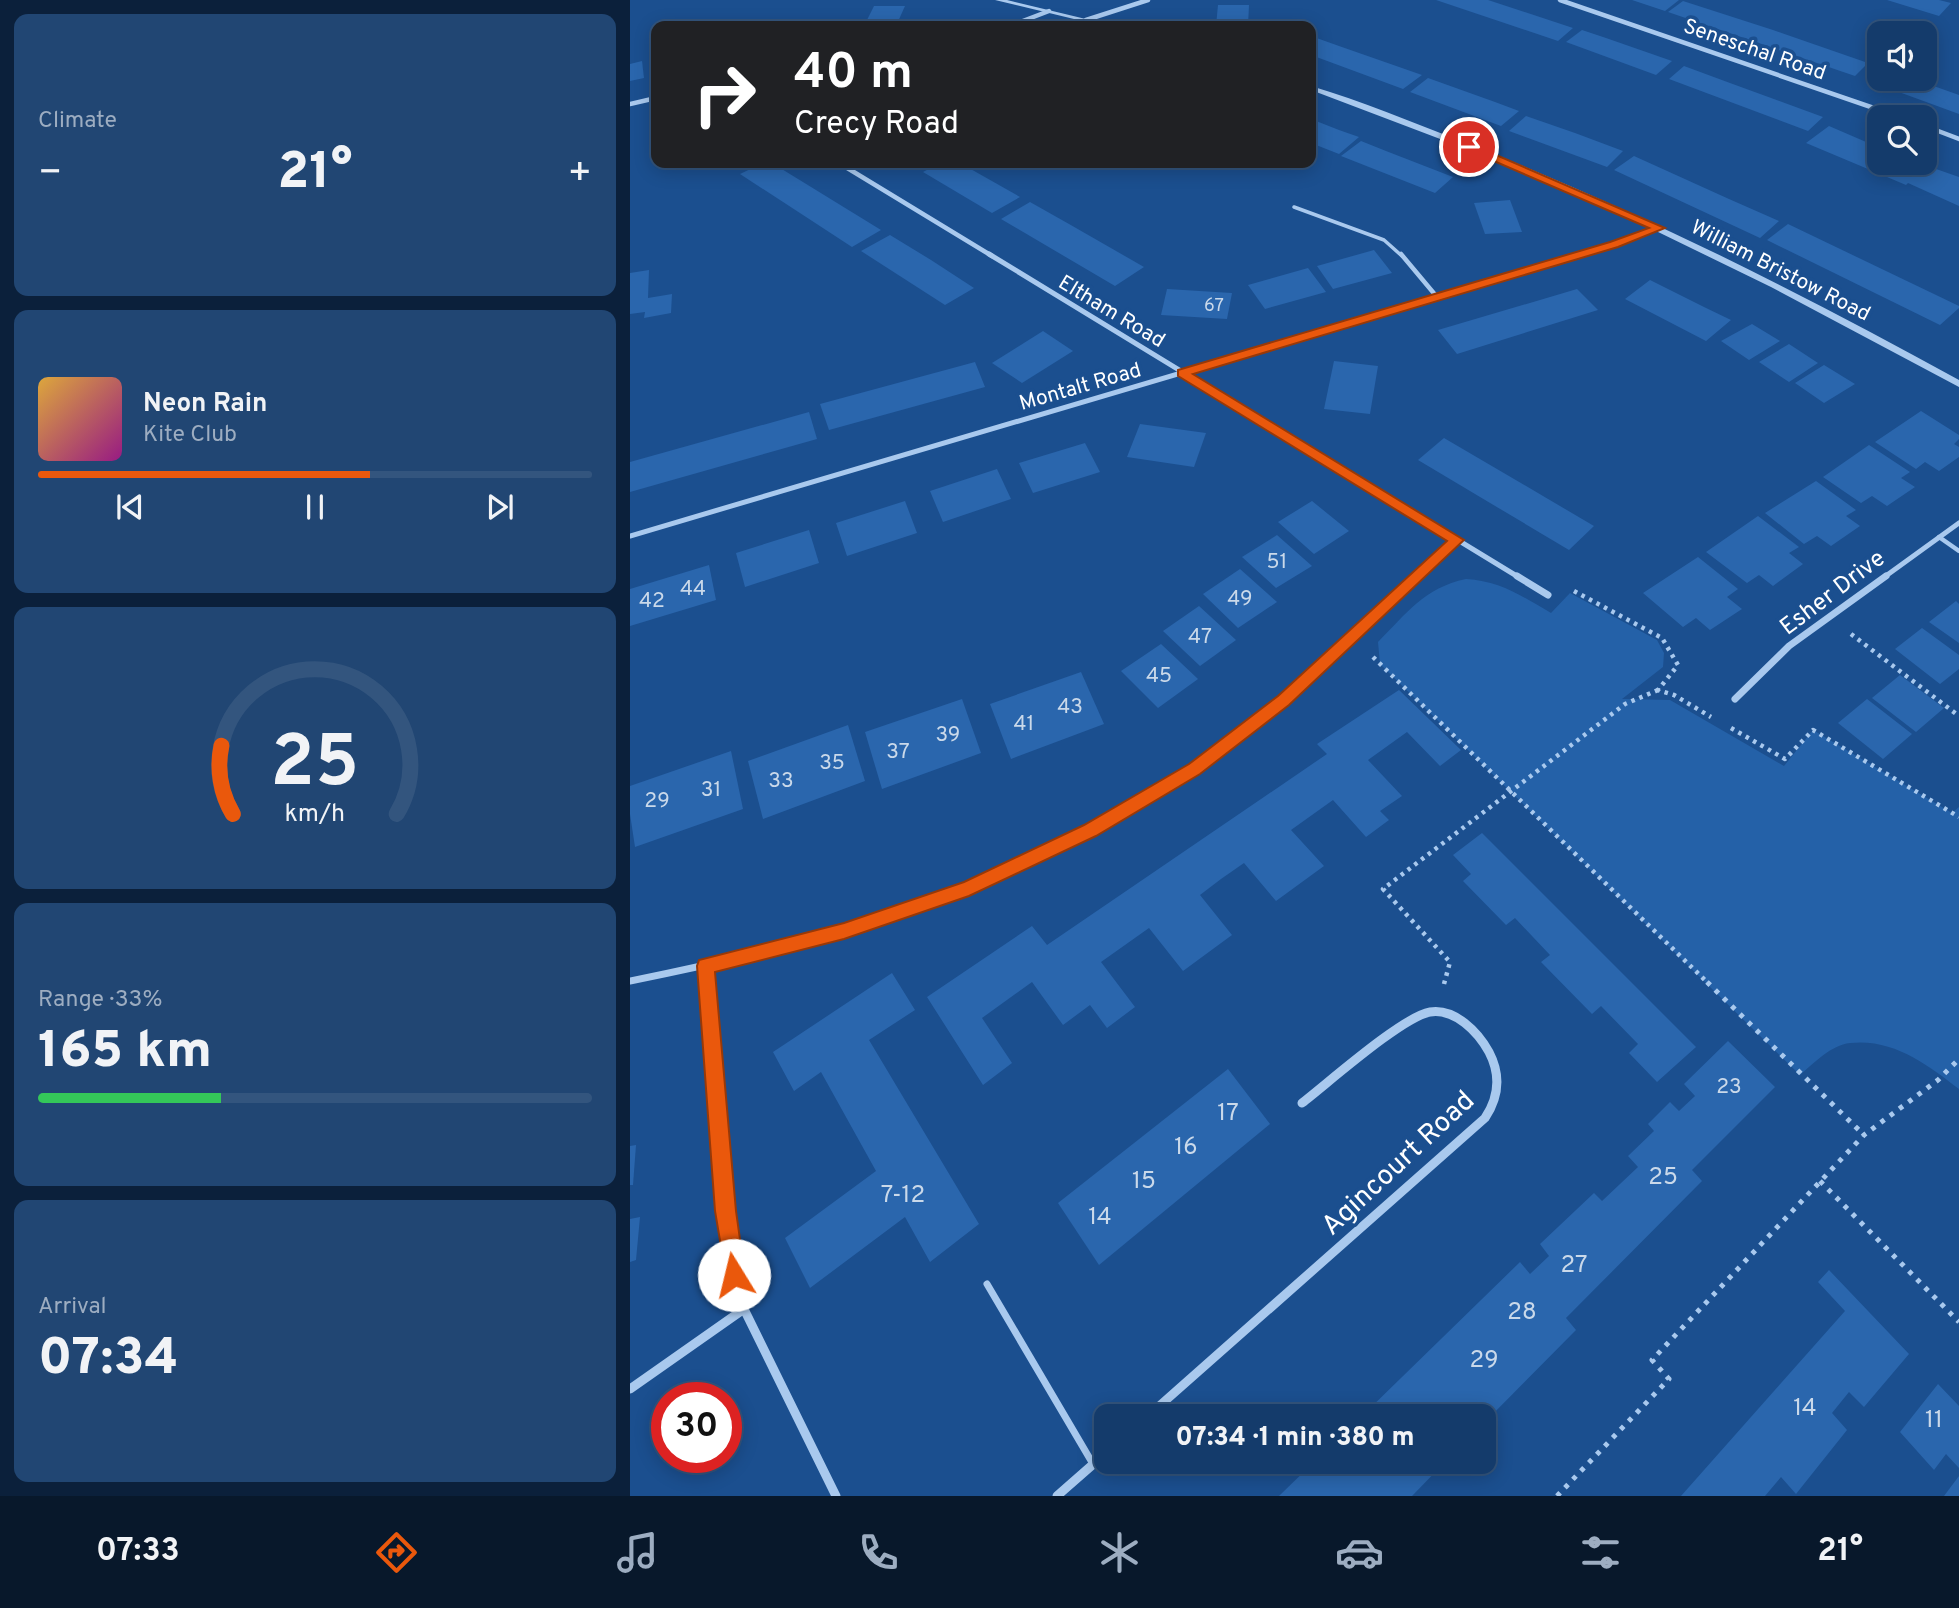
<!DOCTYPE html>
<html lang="en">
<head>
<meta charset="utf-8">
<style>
	:root { --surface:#143b6b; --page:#214673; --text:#f1f3f6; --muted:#9dadc1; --line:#33557e; --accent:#ea580c }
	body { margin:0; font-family:Overpass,sans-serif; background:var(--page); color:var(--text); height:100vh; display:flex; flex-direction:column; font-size:26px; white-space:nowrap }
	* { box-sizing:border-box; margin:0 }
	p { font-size:23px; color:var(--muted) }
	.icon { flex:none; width:38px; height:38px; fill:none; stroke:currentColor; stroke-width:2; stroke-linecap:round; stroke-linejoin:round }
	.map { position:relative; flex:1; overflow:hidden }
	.details { display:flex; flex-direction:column; gap:14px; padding:14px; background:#0b203b; width:630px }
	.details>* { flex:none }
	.guide { position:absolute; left:21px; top:21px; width:665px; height:147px; border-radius:14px; box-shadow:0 4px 18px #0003,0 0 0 2px var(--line); background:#202124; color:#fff; overflow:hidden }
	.tools { position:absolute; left:1237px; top:21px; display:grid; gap:14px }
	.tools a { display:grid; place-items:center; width:70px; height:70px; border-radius:14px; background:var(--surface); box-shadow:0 4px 18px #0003,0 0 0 2px var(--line); font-size:35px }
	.speed { position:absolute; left:21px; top:1382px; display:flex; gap:14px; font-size:35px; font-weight:700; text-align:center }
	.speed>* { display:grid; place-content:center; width:91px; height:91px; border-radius:50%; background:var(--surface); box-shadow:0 4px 18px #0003,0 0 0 2px var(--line); line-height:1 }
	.speed .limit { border:10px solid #d22; background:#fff; color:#111 }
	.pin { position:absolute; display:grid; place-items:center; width:60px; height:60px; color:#fff; margin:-30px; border:4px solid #fff; border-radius:50%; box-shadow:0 2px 7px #0007 }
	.me { position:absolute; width:77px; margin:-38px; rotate:351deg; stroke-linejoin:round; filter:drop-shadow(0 0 5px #0008) }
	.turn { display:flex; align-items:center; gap:24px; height:147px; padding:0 28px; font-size:32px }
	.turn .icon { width:91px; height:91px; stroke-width:2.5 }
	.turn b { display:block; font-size:49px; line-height:60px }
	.big { font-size:52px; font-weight:800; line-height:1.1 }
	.details .tile { flex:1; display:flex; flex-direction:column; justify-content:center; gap:10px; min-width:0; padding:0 24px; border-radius:14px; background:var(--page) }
	.details .dial { align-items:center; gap:0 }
	.dial svg { height:182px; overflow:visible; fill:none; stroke:var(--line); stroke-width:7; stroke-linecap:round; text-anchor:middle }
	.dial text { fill:var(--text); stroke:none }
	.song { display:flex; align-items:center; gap:21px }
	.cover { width:84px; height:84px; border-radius:10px; background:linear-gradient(135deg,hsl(40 70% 55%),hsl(310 70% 35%)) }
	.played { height:7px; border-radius:4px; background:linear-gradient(90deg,var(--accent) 60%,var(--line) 60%) }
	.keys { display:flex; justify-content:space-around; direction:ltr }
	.heat { display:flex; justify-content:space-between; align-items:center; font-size:38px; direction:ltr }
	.charge { height:10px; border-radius:5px; background:linear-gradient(90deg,#34c759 33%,var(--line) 0) }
	.trip { position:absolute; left:464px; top:1404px; width:402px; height:70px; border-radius:14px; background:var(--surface); box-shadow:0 4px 18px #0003,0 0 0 2px var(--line); font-weight:800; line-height:70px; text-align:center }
	.tabs { display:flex; height:112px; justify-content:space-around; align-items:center; background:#08182b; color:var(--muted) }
	.tabs .icon { width:49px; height:49px }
	.tabs .current { color:var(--accent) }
	.tabs b { font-size:32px; color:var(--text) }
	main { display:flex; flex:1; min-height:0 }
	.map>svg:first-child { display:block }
	.green { fill:#2461a8 }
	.building { fill:#2a66ad }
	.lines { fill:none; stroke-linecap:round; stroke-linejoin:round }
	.path-far1 { stroke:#a9c9ee; stroke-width:4.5; stroke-dasharray:3.5 5; stroke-linecap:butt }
	.path { stroke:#a9c9ee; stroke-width:5; stroke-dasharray:4.5 7; stroke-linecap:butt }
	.service-far2 { stroke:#a9c9ee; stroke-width:3.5 }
	.service-far1 { stroke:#a9c9ee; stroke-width:4.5 }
	.service { stroke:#a9c9ee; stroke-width:7 }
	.minor-far3 { stroke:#a9c9ee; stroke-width:4.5 }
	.minor-far2 { stroke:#a9c9ee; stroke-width:5 }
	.minor-far1 { stroke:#a9c9ee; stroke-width:7 }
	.minor { stroke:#a9c9ee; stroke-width:9 }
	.tertiary { fill:#a9c9ee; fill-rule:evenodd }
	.route { fill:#ea580c; stroke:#983908; stroke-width:2 }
	.labels { text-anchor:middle; stroke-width:7; stroke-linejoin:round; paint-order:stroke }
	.far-number-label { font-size:18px; fill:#cad9ea }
	.far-street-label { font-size:21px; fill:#fff; stroke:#1b4f8f }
	.number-label { font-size:21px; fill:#cad9ea }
	.street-label { font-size:24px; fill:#fff; stroke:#1b4f8f }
	.near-number-label { font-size:24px; fill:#cad9ea }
	.near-street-label { font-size:28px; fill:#fff; stroke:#1b4f8f }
</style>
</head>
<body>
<main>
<section class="details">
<div class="tile"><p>Climate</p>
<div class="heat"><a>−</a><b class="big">21°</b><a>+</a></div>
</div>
<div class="tile">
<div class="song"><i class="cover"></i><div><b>Neon Rain</b><p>Kite Club</p></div></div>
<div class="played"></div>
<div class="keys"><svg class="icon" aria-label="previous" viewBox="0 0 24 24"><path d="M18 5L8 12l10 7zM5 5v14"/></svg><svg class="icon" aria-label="pause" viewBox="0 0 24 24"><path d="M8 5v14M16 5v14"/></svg><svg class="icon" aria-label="next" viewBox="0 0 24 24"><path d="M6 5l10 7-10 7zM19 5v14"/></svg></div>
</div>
<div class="tile dial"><svg viewBox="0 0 100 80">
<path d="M14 69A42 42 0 1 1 86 69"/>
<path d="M14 69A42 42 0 0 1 9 39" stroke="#ea580c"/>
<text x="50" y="56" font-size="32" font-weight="700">25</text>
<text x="50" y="72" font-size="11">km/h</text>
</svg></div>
<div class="tile"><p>Range · 33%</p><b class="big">165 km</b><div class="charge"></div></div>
<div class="tile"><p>Arrival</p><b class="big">07:34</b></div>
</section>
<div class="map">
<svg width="1329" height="1496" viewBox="0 0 1329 1496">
	<rect width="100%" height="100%" fill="#1b4f8f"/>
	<path class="green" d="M836 579C870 581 892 596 921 613L940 593 1027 640 1034 653 1033 667 992 699 1040 700 1154 766 1183 730 1322 813 1329 807V1089C1298 1065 1263 1038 1220 1043 1201 1045 1184 1063 1170 1075L750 664 748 642C777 613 794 588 836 579Z"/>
	<g class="building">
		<polygon points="806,0 858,0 943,28 928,41"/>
		<polygon points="1002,0 1049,0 1035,11"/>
		<polygon points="1257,0 1309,0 1321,3 1309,16"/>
		<polygon points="1053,1 1143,30 1238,63 1225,76 1038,12"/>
		<polygon points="588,5 619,5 618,26 586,26"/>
		<polygon points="244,6 275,6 266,26 234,26"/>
		<polygon points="952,30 976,38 1042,61 1026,75 936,42"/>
		<polygon points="681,36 709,46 792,75 773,89 681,55"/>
		<polygon points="12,61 14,78 0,81 0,64"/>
		<polygon points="1054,66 1100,83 1193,117 1178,131 1039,79"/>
		<polygon points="1250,67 1250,79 1284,79 1329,95 1329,114 1236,80"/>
		<polygon points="798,78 865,102 889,111 871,126 780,92"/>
		<polygon points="896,116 945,133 993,151 977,167 879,131"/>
		<polygon points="681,119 709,130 729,137 709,154 681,143"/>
		<polygon points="1199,126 1250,148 1250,163 1289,163 1329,177 1329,206 1278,183 1276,185 1176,143"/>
		<polygon points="731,141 756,151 823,177 805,193 711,156"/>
		<polygon points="1004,156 1099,199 1149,221 1130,238 984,170"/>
		<polygon points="133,163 142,163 251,230 222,247 110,174"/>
		<polygon points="310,163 330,163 390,197 362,213 293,172"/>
		<polygon points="880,200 892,232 855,234 844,203"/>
		<polygon points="400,202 439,224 514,267 485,286 371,219"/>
		<polygon points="1158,224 1329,306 1329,308 1310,325 1137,240"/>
		<polygon points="260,235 301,260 344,288 315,305 231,251"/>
		<polygon points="744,250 762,273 703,289 687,266"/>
		<polygon points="678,268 696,292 635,309 618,285"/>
		<polygon points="19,270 18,298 42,294 41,313 14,318 15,312 0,314 0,273"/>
		<polygon points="1020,280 1074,307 1101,320 1076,341 995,299"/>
		<polygon points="537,289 602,293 597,319 531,315"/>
		<polygon points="947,289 968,310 827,354 808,330"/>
		<polygon points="1122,324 1150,341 1119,360 1091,341"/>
		<polygon points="413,331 443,351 392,383 362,363"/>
		<polygon points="1159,344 1188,363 1159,382 1129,362"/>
		<polygon points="704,361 748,366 740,414 694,409"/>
		<polygon points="345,362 355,387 199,430 190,404"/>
		<polygon points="1194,365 1225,384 1194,403 1165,383"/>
		<polygon points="1291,411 1329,435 1329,439 1324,444 1329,447 1329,457 1309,471 1295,462 1286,469 1245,442"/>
		<polygon points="179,412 187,439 0,492 0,462"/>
		<polygon points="510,424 576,433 564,467 497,457"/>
		<polygon points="814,438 913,496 964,526 939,550 788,460"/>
		<polygon points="455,443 470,472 403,493 389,463"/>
		<polygon points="1239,445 1280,472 1271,478 1285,487 1257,506 1242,496 1231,503 1193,477"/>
		<polygon points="367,469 381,499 313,522 300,491"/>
		<polygon points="1186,481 1226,510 1216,516 1230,526 1201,546 1187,536 1174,544 1135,513"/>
		<polygon points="275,501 287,533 217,556 206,523"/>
		<polygon points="682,501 719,531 684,554 648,522"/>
		<polygon points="1128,516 1169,547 1159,553 1173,564 1143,586 1129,575 1117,583 1076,552"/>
		<polygon points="179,530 189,563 115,587 106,553"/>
		<polygon points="647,535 682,566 646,588 612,557"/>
		<polygon points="1068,557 1108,589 1097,597 1112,609 1080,630 1066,618 1053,627 1013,593"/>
		<polygon points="79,565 86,600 0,626 0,589"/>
		<polygon points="610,569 647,602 608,628 573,594"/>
		<polygon points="1326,601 1329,604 1329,643 1299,622"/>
		<polygon points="569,606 606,640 570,666 533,631"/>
		<polygon points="1292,628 1329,655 1329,669 1310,684 1265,649"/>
		<polygon points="531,644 568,679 528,708 491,671"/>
		<polygon points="451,672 474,724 381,759 360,704"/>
		<polygon points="1270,675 1314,708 1286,732 1242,698"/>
		<polygon points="769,690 831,750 810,766 777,732 738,760 772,796 750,811 759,820 736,837 703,800 661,830 694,866 646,901 614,863 591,879 570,895 602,935 553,971 519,928 471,962 505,1007 477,1028 460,1005 433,1025 402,982 352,1018 382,1063 353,1085 297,997 402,926 417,945 697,754 687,744"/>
		<polygon points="332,699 351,753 252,789 235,732"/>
		<polygon points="1237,699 1282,734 1253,759 1208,723"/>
		<polygon points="218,725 235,781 133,819 118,761"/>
		<polygon points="101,751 113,809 5,847 0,814 0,786"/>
		<polygon points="852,833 1066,1047 1027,1082 999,1053 1008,1044 971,1006 962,1014 911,962 920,955 885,918 876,925 833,881 841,874 823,855"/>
		<polygon points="262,973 285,1010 239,1040 349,1224 300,1262 275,1217 180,1288 155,1238 246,1171 191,1072 164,1091 143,1052"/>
		<polygon points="1098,1041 1145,1087 1062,1170 1072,1181 936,1318 946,1330 854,1423 854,1416 732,1416 890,1262 900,1274 919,1256 910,1244 964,1193 972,1201 1008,1167 998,1156 1024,1131 1018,1124 1040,1102 1049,1111 1065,1096 1054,1084"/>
		<polygon points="598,1069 640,1124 469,1265 428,1203"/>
		<polygon points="6,1145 3,1185 0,1185 0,1146"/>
		<polygon points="10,1217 6,1260 0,1262 0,1219"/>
		<polygon points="1199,1270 1279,1354 1234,1407 1219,1392 1202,1413 1217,1430 1166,1494 1151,1477 1135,1496 1051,1496 1215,1311 1188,1282"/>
		<polygon points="1308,1384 1329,1406 1329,1468 1316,1454 1304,1470 1270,1432"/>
		<polygon points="685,1461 816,1461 782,1496 649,1496"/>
		<polygon points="1329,1476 1329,1496 1314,1496"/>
	</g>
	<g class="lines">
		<g class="path-far1">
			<polyline points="944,591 1032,638 1048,665 1028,690 1044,695 1081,717"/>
			<polyline points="1221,634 1329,716"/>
			<polyline points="743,657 1079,984"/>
			<polyline points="1101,728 1155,759 1183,730 1329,817"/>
			<polyline points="814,984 820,962 753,889 995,704 1028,690"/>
		</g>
		<g class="path">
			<polyline points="1077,982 1234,1135"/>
			<polyline points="1190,1181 1329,1322"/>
			<polyline points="927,1496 1039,1379 1022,1360 1234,1135 1308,1080 1329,1059"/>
		</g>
		<polyline class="service-far2" points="664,207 754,240 772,256"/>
		<g class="service-far1">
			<polyline points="771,254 807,297"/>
			<polyline points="1309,537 1329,551"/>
		</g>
		<polyline class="service" points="357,1284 463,1464"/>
		<g class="minor-far3">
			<polyline points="930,0 1270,117"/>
			<polyline points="456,20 518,0"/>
			<polyline points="380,26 419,11"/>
			<polyline points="0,104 26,98"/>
			<polyline points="1295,126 1329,139"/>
			<polyline points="209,163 362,256"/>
			<polyline points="947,256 1029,228"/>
		</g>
		<g class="minor-far2">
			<polyline points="359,254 890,578"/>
			<polyline points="0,536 953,254"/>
			<polyline points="786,578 827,540"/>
			<polyline points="1253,578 1329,523"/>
		</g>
		<g class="minor-far1">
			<polyline points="887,576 918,595"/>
			<polyline points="1105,699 1159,646 1256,576"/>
			<polyline points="76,966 77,984"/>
			<path d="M0 981C114 958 228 931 337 889 413 859 495 814 563 770 645 716 716 643 788 576"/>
		</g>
		<g class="minor">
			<polyline points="77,982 96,1211 104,1275 114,1309 206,1496"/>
			<polyline points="0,1389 114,1309"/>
			<path d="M518 1416 855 1118C869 1097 871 1075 859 1052 848 1032 825 1008 800 1012 772 1017 698 1083 672 1103"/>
			<polyline points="427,1496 476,1453"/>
		</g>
		<g class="tertiary">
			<polygon points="365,0 377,0 485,26 473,26"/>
			<path d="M681 86C732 101 781 122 831 141 1003 208 1167 291 1329 380V387L1141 287 985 211 855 156 681 90Z"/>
		</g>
	</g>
	<polygon class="route" points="836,145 843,145 1035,228 988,247 563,374 834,540 659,705 570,774 466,836 339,896 214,939 85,972 106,1211 115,1275 111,1282 104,1285 97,1282 85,1211 67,966 69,960 214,923 334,882 454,825 559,764 648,696 817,541 548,376 548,370 980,242 1019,228 836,149"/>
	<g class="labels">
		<g class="far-number-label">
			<text x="584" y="311">67</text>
		</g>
		<g class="far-street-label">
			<text transform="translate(1125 49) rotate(19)" y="7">Seneschal Road</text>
			<text transform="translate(1151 270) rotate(27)" y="7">William Bristow Road</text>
			<text transform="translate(482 311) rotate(31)" y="7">Eltham Road</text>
			<text transform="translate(450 386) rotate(-16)" y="7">Montalt Road</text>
		</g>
		<g class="number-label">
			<text x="647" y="568">51</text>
			<text x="63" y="595">44</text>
			<text x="610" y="605">49</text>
			<text x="22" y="607">42</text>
			<text x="570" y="643">47</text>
			<text x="529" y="682">45</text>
			<text x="440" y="713">43</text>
			<text x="394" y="730">41</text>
			<text x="318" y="741">39</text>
			<text x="268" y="758">37</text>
			<text x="202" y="769">35</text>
			<text x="151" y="787">33</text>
			<text x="81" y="796">31</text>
			<text x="27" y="807">29</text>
			<text x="1099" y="1093">23</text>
		</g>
		<g class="street-label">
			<text transform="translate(1202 592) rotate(-37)" y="8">Esher Drive</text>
		</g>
		<g class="near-number-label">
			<text x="598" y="1120">17</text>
			<text x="556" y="1154">16</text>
			<text x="1033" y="1184">25</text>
			<text x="514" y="1188">15</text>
			<text x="273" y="1202">7-12</text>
			<text x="470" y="1224">14</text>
			<text x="944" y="1272">27</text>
			<text x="892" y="1319">28</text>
			<text x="854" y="1367">29</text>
			<text x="1175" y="1415">14</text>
			<text x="1304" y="1427">11</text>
		</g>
		<g class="near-street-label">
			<text transform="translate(767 1162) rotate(-43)" y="10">Agincourt Road</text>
		</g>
	</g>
</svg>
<div class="tools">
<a><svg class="icon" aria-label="sound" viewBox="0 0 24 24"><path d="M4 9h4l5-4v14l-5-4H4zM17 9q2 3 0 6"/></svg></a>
<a><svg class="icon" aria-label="search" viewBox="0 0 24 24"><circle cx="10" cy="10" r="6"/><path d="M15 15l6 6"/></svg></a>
</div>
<div class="speed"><div class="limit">30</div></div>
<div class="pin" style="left:839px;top:147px;background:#d93025"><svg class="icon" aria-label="arrive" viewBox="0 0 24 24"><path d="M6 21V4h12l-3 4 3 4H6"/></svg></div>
<svg class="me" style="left:104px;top:1275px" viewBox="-20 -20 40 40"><circle r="19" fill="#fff"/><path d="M0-13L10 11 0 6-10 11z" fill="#ea580c"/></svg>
<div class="trip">07:34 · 1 min · 380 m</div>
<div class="guide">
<div class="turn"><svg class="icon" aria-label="right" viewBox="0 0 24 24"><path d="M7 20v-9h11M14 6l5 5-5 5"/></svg><div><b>40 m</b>Crecy Road</div></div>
</div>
</div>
</main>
<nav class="tabs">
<b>07:33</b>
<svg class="icon current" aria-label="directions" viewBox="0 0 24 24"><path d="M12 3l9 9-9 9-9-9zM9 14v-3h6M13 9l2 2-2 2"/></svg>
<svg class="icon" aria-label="music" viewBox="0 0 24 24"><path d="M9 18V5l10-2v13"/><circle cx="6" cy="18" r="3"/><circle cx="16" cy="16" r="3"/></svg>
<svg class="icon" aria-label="phone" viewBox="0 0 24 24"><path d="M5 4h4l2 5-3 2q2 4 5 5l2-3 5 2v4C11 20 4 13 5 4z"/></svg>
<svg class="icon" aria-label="climate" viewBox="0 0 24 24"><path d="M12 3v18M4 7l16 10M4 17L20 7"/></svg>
<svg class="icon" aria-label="car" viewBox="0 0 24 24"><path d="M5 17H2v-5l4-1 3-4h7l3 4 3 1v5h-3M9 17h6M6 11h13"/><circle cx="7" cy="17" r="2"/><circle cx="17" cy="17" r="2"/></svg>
<svg class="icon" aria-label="filters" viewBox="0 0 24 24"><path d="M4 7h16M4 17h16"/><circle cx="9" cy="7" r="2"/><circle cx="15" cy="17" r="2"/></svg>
<b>21°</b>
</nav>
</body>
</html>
